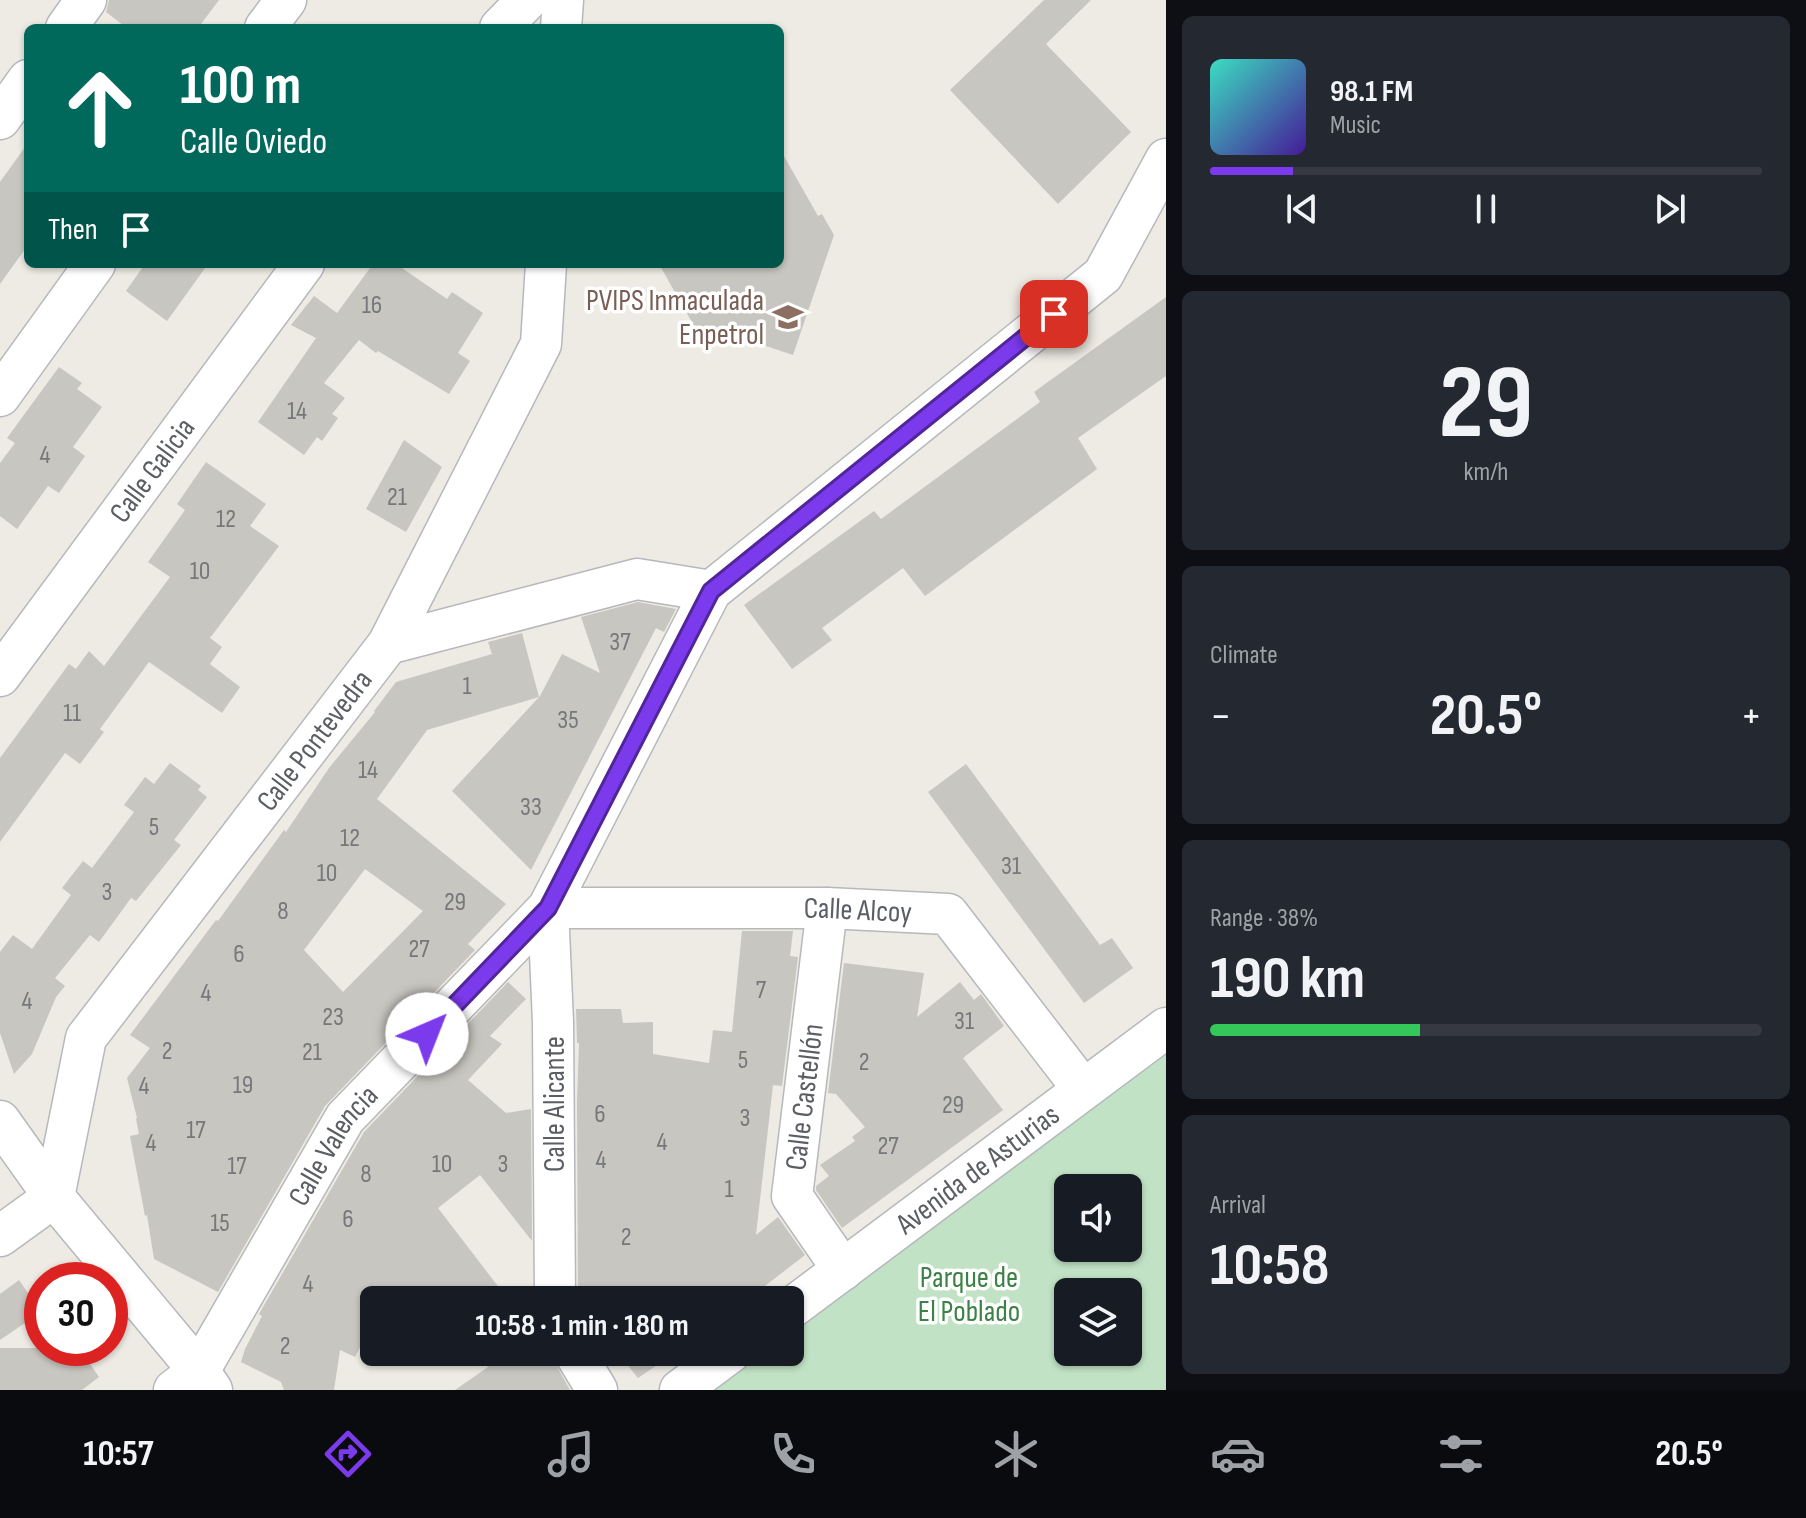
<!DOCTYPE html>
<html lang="en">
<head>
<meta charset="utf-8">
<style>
	:root { --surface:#171b24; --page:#242831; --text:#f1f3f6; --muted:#9ea1a6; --line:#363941; --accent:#7c3aed }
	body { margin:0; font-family:"Sofia Sans Condensed",sans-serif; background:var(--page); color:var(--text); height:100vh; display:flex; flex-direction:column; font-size:30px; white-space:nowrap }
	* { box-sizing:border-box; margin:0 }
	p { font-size:26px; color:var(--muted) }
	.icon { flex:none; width:44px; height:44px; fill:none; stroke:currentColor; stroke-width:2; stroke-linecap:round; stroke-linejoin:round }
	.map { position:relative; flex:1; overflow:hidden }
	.details { display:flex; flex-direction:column; gap:16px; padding:16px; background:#0d0f14; width:640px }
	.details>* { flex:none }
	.banner { position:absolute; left:24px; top:24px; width:760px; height:244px; border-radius:12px; box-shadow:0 2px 6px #0004; background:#00695c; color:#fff; overflow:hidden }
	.tools { position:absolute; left:1054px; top:1174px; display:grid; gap:16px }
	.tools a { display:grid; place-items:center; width:88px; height:88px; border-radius:12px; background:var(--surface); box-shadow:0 2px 6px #0004; font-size:40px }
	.speed { position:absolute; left:24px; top:1262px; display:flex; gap:16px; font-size:40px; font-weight:700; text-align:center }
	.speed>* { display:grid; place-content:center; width:104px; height:104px; border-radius:50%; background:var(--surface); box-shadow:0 2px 6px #0004; line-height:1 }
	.speed .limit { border:12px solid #d22; background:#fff; color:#111 }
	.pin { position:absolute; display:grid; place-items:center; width:68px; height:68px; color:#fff; margin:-34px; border-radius:16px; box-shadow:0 4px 12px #0006 }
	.me { position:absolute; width:88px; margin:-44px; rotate:44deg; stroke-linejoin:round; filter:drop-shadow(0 0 6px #0008) }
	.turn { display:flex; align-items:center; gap:28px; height:168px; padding:0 24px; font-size:36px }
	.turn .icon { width:104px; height:104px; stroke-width:2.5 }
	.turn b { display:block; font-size:56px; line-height:68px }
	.then { display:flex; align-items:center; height:76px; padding:0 24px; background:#0003; gap:16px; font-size:30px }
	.big { font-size:60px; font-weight:700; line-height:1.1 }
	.details .tile { flex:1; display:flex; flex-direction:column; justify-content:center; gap:12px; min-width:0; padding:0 28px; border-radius:12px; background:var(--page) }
	.details .dial { align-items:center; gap:0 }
	.dial b { font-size:104px; line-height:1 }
	.song { display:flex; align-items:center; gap:24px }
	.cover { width:96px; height:96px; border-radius:12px; background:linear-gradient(135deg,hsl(170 70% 55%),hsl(260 70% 35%)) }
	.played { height:8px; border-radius:4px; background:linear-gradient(90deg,var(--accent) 15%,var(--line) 15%) }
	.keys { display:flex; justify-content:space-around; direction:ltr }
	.heat { display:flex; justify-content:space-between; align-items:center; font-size:44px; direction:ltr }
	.charge { height:12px; border-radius:6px; background:linear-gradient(90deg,#34c759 38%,var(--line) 0) }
	.trip { position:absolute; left:360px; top:1286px; width:444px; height:80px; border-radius:12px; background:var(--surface); box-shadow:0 2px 6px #0004; font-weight:700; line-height:80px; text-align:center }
	.tabs { display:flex; height:128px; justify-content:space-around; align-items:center; background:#090b0e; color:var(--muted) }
	.tabs .icon { width:56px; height:56px }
	.tabs .on { color:var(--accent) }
	.tabs b { font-size:36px; color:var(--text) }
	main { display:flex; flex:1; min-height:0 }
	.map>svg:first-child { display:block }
	.green { fill:#c1e2c4; fill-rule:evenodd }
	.building { fill:#c8c6c0; fill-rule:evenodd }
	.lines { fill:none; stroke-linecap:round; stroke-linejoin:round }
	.street-casing { stroke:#b6b8bc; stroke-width:43 }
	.street { stroke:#fff; stroke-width:40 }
	.route-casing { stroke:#51269a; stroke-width:20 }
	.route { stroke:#7c3aed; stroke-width:14 }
	.labels { text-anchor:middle; stroke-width:7; stroke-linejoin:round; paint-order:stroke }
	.number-label { font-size:26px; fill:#76787a }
	.education-label { font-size:30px; fill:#785e54; stroke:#fff; text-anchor:end }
	.street-label { font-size:30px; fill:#5b5e63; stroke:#fff }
	.park-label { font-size:30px; fill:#3c8145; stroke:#fff }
</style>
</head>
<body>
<main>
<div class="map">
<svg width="1166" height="1390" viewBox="0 0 1166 1390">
	<rect width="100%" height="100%" fill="#edebe3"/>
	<path class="green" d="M1166 1028V1390H678L729 1352H790V1307ZM1068 1188H1128V1248H1068ZM1068 1292H1128V1352H1068Z"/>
	<g class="building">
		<polygon points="109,0 219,0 198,28 127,28 106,12"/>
		<polygon points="1044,0 1091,0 1046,44 1131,132 1058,204 950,90"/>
		<polygon points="28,143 28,245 0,284 0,182"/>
		<polygon points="780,149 818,216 822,214 834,235 793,355 738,337 735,345 698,333 659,264 780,264"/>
		<polygon points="145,264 208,264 167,321 126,291"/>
		<polygon points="373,264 396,264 447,299 452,292 483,313 458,353 470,361 449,394 378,351 376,353 359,340 324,383 345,398 332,414 338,418 322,441 317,437 304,455 258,422 316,338 291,325 314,296 337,313"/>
		<polygon points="1166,297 1166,376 1078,438 1097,469 925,596 903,568 822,628 832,640 792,669 744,605 874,511 881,519 1040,402 1034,392"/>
		<polygon points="59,367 82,383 77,389 102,407 73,447 85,456 59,493 48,486 17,529 0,516 0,463 15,443 7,438"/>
		<polygon points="404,440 442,467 406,532 366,509"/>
		<polygon points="206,462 266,504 250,526 279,546 210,638 222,647 210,664 240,687 222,713 149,662 100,729 104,732 80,764 65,753 0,842 0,758 69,664 76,669 89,651 104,666 170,577 148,562 185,510 177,504"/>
		<polygon points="638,602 676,609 664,632 656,628 531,870 452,791 540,696 562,654 600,673 581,617"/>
		<path d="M522 633 539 697 427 730 377 799 506 904 468 944 475 950 325 1106 218 1292 154 1259 147 1215 145 1216 130 1136 139 1134 136 1119 137 1118 127 1078 150 1048 130 1035 216 920 218 921 284 830 286 832 329 768 375 712 374 711 396 682 492 654 488 642ZM365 869 423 911 343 992 304 950Z"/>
		<polygon points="170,763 201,786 198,790 207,797 174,840 181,845 136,901 131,898 99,942 90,935 55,978 65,986 56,997 32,1054 14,1074 0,1033 0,952 13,935 32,949 71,895 62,888 83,861 92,868 134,812 124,805 145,777 154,784"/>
		<polygon points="966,764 1100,945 1112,938 1133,968 1084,1003 928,792"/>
		<polygon points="742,931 793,931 790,956 798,957 782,1086 773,1085 756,1235 778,1217 805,1255 747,1300 578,1300 577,1102 579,1043 577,1043 576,1009 621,1009 623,1023 653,1022 653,1054 709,1063 713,1030 732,1032"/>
		<polygon points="844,963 924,973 917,1017 960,982 974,1000 981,994 1004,1026 963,1058 1003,1110 842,1228 816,1190 816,1186 829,1176 820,1165 855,1141 852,1137 865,1127 836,1094 828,1093"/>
		<polygon points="508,982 526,999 490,1036 502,1044 468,1080 506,1113 531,1109 532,1241 480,1175 438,1208 507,1298 415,1295 415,1300 374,1300 374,1320 355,1357 340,1350 334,1390 284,1390 281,1382 241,1362 245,1349 262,1316 259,1314 364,1132"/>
		<polygon points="19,1280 41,1312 0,1340 0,1294"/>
		<polygon points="0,1348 79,1348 99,1377 82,1390 0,1390"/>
		<polygon points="491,1352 549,1352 570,1390 455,1390 488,1367 483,1358"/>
		<polygon points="617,1352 662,1352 666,1359 638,1378"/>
	</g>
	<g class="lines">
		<g class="street-casing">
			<g id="street">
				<polyline points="66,28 86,0"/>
				<polyline points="265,28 286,0"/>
				<polyline points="500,28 527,0"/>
				<polyline points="561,28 563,0"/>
				<polyline points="0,119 28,80"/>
				<polyline points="0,396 95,264"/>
				<polyline points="388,644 637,579 711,591"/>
				<path id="s1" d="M0 676 304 264"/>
				<polyline points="827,908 792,1196 843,1270"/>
				<polyline points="0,1121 54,1197 199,1371 212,1390"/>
				<path id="s2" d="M0 1236 54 1197 86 1038 388 644 541 344 546 264"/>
				<path id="s3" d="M555 1300 553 1022 548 908H827L948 914 1083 1089"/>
				<path id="s4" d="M790 1309 1166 1028"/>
				<polyline points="574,1352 597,1390"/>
				<path id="s5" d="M174 1390 199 1371 345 1118 548 908 711 591 1103 275 1166 159"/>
				<polyline points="680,1390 731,1352"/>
			</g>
		</g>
		<use href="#street" class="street"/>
	</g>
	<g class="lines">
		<g class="route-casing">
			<polyline id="route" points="427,1034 548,908 711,591 1054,314"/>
		</g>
		<use href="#route" class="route"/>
	</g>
	<defs>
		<g id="school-bare" transform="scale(2.4)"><path d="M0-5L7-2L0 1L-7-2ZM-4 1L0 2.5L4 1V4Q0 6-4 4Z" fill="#8d6e63" stroke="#fff" stroke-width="2.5" paint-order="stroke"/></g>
	</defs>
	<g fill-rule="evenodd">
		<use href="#school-bare" x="788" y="317"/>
	</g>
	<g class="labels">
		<g class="number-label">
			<text x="372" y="313">16</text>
			<text x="297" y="419">14</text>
			<text x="45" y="463">4</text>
			<text x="397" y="505">21</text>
			<text x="226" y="527">12</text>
			<text x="200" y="579">10</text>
			<text x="620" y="650">37</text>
			<text x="467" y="694">1</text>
			<text x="72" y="721">11</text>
			<text x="568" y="728">35</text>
			<text x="368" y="778">14</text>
			<text x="531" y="815">33</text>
			<text x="154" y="835">5</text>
			<text x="350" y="846">12</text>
			<text x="1011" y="874">31</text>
			<text x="327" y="881">10</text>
			<text x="107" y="900">3</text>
			<text x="455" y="910">29</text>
			<text x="283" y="919">8</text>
			<text x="419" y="957">27</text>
			<text x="239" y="962">6</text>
			<text x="761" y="998">7</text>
			<text x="206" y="1001">4</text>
			<text x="27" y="1009">4</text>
			<text x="333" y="1025">23</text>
			<text x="964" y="1029">31</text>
			<text x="167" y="1059">2</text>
			<text x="312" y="1060">21</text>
			<text x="743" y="1068">5</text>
			<text x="864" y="1070">2</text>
			<text x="243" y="1093">19</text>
			<text x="144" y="1094">4</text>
			<text x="953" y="1113">29</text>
			<text x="600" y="1122">6</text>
			<text x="745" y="1126">3</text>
			<text x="196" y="1138">17</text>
			<text x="662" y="1150">4</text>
			<text x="151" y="1151">4</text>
			<text x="888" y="1154">27</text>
			<text x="601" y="1168">4</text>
			<text x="442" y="1172">10</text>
			<text x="503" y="1172">3</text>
			<text x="237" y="1174">17</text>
			<text x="366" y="1182">8</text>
			<text x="729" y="1197">1</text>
			<text x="348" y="1227">6</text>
			<text x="220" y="1231">15</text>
			<text x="626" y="1245">2</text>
			<text x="308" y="1292">4</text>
			<text x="285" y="1354">2</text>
		</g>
		<g class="education-label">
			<text x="764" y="310">PVIPS Inmaculada<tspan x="764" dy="34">Enpetrol</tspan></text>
		</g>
		<g class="street-label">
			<text dy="10" stroke="none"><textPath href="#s1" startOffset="256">Calle Galicia</textPath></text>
			<text dy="10" stroke="none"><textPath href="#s2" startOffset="604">Calle Pontevedra</textPath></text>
			<text dy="10" stroke="none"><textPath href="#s3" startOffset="702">Calle Alcoy</textPath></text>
			<text transform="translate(804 1097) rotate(-83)" y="10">Calle Castellón</text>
			<text transform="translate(554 1104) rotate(-90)" y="10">Calle Alicante</text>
			<text dy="10" stroke="none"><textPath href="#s5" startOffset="294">Calle Valencia</textPath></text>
			<text dy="10" stroke="none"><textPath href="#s4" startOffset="234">Avenida de Asturias</textPath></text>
		</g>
		<g class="park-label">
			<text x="969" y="1287">Parque de<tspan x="969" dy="34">El Poblado</tspan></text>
		</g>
	</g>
</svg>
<div class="tools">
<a><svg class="icon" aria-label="sound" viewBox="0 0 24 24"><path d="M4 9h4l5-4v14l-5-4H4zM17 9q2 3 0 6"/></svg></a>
<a><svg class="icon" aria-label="layers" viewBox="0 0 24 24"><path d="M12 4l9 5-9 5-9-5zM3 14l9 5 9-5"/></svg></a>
</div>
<div class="speed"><div class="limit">30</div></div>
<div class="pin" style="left:1054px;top:314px;background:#d93025"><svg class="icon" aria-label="arrive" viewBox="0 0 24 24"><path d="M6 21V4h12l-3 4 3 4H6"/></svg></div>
<svg class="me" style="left:427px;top:1034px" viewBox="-20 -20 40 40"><circle r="19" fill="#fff"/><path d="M0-13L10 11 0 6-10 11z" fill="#7c3aed"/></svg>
<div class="trip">10:58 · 1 min · 180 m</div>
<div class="banner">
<div class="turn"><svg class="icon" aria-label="ahead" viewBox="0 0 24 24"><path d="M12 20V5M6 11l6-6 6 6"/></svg><div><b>100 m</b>Calle Oviedo</div></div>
<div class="then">Then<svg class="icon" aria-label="arrive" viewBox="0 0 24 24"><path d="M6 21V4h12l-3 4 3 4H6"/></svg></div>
</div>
</div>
<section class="details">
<div class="tile">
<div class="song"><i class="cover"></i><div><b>98.1 FM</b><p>Music</p></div></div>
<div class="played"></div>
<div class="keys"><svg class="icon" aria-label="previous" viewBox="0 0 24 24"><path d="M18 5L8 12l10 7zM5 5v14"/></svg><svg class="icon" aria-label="pause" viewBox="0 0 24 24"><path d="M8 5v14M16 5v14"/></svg><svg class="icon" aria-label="next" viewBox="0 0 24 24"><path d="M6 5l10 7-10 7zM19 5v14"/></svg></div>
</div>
<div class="tile dial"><b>29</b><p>km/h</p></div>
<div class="tile"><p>Climate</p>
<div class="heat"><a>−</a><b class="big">20.5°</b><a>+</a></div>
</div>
<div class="tile"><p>Range · 38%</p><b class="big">190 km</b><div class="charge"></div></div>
<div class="tile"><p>Arrival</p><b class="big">10:58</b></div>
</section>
</main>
<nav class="tabs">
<b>10:57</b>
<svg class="icon on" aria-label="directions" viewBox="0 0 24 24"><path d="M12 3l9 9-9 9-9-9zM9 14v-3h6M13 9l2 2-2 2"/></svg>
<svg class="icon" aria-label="music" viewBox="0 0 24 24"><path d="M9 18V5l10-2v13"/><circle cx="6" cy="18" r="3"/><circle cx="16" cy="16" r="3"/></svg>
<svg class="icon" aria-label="phone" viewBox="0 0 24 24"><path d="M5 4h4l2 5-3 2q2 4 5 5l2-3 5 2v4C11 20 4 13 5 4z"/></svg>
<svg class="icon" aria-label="climate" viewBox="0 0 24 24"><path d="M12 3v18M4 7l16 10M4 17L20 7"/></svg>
<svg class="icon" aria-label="car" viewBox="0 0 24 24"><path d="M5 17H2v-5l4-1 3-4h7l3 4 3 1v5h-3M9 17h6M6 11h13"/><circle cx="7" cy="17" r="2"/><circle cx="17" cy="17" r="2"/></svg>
<svg class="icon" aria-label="filters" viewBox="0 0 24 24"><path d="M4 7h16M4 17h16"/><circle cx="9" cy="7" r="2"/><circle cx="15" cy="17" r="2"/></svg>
<b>20.5°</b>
</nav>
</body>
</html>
